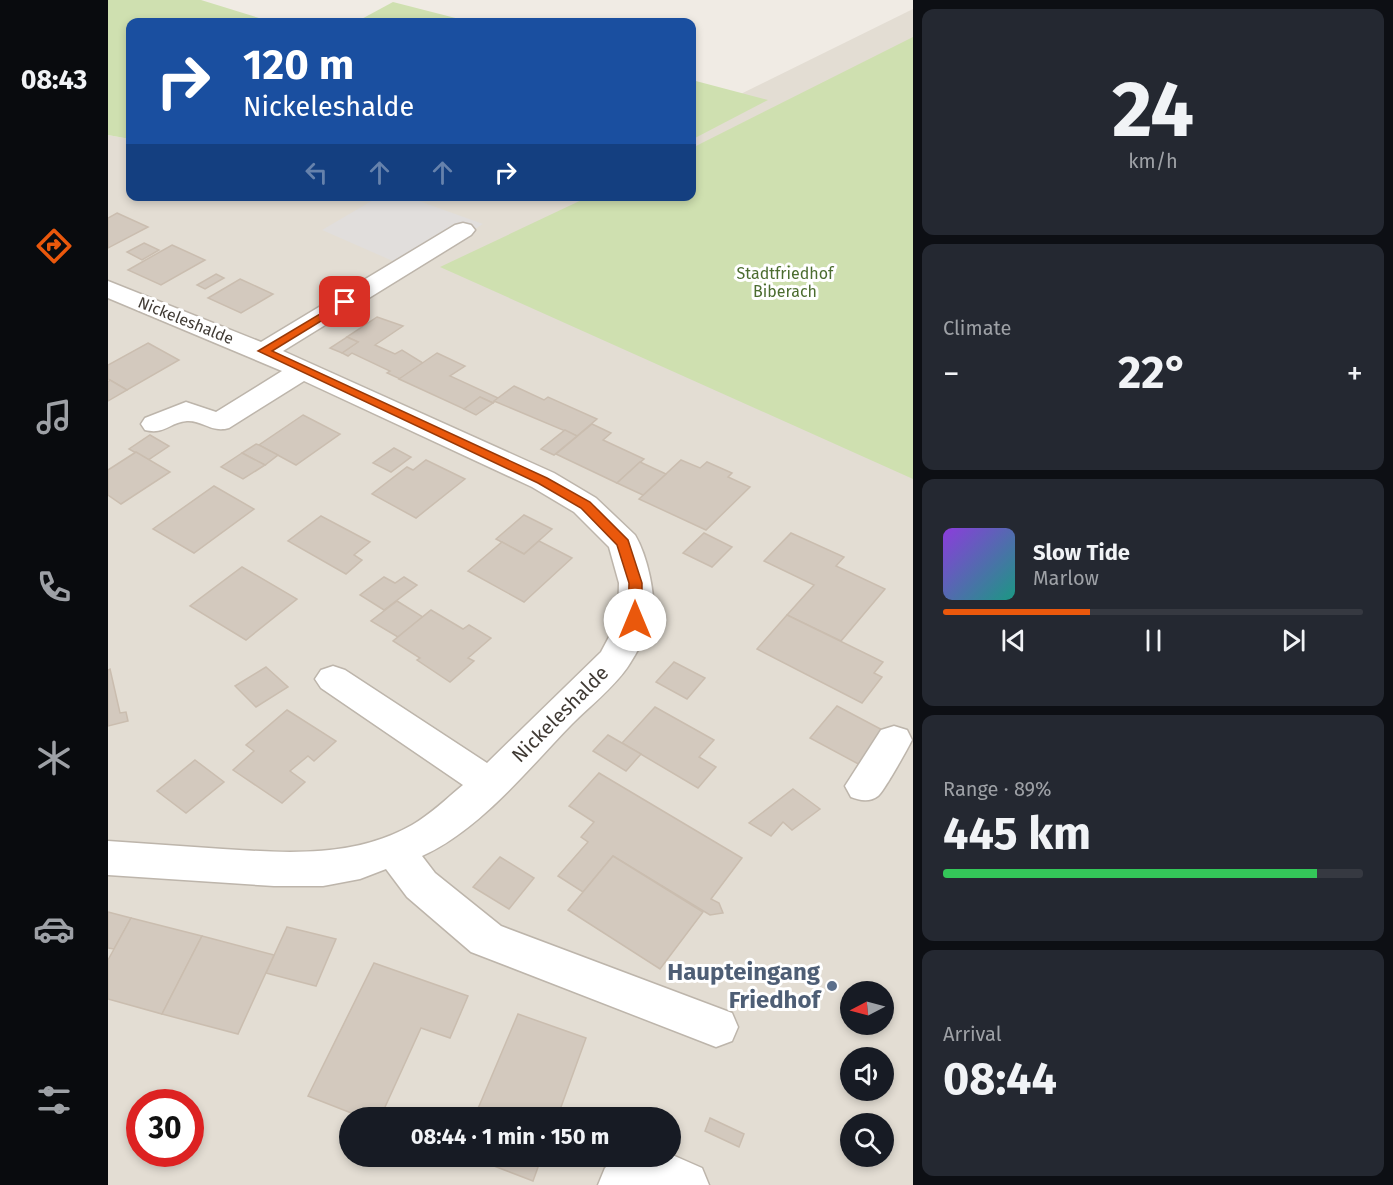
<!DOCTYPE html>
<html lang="en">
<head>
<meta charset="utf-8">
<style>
	:root { --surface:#171b24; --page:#242831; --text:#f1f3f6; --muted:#9ea1a6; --line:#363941; --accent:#ea580c }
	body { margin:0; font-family:"Fira Sans",sans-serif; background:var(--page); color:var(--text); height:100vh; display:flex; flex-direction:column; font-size:22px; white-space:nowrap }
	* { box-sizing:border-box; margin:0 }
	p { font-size:20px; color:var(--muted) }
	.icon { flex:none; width:33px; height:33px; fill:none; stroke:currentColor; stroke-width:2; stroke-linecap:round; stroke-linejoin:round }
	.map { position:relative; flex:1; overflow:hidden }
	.sheet { display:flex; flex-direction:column; gap:9px; padding:9px; background:#0d0f14; width:480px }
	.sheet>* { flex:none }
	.top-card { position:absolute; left:18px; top:18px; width:570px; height:183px; border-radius:12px; box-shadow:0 3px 9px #0003; background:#1a4fa0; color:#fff; overflow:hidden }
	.needle { width:39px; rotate:264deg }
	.controls { position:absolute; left:732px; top:981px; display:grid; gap:12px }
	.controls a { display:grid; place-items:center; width:54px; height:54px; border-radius:50%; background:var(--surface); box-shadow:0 3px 9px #0003; font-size:30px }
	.speed { position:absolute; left:18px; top:1089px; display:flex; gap:12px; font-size:30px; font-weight:700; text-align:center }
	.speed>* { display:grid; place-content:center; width:78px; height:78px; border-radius:50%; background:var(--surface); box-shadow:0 3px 9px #0003; line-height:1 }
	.speed .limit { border:9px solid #d22; background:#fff; color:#111 }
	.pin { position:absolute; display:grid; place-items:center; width:51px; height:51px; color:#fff; margin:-26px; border-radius:12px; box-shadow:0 3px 9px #0006 }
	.me { position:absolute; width:66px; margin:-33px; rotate:0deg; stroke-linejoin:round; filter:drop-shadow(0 0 4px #0008) }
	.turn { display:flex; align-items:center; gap:21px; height:126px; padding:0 18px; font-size:27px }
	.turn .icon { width:78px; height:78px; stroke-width:2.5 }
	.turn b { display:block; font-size:42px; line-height:51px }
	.lanes { display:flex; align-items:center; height:57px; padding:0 18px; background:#0003; justify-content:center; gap:30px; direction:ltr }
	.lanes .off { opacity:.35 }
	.big { font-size:45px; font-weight:700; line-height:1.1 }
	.sheet .widget { flex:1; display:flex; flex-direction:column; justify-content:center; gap:9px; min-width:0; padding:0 21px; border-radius:12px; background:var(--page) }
	.sheet .dial { align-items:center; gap:0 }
	.dial b { font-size:78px; line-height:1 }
	.song { display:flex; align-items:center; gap:18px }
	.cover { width:72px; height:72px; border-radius:9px; background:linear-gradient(135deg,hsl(270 70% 55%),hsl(170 70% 35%)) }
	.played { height:6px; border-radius:3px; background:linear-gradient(90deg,var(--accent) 35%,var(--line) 35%) }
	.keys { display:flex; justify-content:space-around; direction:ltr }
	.heat { display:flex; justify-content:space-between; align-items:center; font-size:33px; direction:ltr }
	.charge { height:9px; border-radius:4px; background:linear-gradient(90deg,#34c759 89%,var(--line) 0) }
	.trip { position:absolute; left:231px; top:1107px; width:342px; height:60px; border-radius:30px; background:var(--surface); box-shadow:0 3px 9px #0003; font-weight:700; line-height:60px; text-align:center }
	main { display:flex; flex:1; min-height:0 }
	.dock { display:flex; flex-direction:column; width:108px; justify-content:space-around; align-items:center; background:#090b0e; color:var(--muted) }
	.dock .icon { width:42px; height:42px }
	.dock .current { color:var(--accent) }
	.dock b { font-size:27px; color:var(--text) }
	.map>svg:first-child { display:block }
	.residential { fill:#e3ddd3; fill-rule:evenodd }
	.green { fill:#cfe0b0 }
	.parking { fill:#e1dedc }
	.building { fill:#d3c9be; stroke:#cabdaf; stroke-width:1.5 }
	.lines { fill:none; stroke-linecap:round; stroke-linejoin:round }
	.minor-casing { stroke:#bdb5ab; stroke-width:3 }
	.minor { fill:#fff; fill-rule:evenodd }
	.route { fill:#ea580c; stroke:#983908; stroke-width:1.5 }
	.service-dot { fill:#5c6f8a; stroke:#fff; stroke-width:2 }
	.labels { text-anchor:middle; stroke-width:6; stroke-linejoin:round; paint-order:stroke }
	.far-park-label { font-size:16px; fill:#4b6c2f; stroke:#fff }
	.far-street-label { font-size:16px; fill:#413b35; stroke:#fff }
	.street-label { font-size:20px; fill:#413b35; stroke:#fff }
	.near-service-label { font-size:24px; font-weight:bold; fill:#4e5e75; stroke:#fff; text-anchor:end }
</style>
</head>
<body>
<main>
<nav class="dock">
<b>08:43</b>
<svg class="icon current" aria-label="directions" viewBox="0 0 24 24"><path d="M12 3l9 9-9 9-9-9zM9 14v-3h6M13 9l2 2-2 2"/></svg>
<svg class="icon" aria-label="music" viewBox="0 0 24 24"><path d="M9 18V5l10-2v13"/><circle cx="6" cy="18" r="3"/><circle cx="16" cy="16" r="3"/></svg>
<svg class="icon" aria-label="phone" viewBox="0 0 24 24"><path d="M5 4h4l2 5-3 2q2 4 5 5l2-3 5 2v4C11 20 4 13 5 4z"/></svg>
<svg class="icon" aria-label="climate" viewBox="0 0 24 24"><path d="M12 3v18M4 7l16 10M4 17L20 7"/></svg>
<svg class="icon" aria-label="car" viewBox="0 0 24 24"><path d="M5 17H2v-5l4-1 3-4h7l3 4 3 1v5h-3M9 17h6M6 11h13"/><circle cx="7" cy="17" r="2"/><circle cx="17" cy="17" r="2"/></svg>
<svg class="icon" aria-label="filters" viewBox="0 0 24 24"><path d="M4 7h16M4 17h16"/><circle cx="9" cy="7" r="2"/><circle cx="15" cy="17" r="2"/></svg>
</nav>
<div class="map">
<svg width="805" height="1185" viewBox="0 0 805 1185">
	<rect width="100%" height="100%" fill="#f0ebe4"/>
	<path class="residential" d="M805 9V1185H0V135L22 139V196H372L401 201 412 196H584V118ZM742 992H776V1024H742ZM742 1058H776V1090H742ZM32 1102H82V1154H32ZM242 1118H562V1156H242ZM742 1124H776V1156H742Z"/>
	<g class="green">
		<polygon points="0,0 93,0 164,22 22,22 22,139 0,135"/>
		<polygon points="285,2 363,22 248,22"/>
		<polygon points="805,37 805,479 332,267 480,197 584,196 584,148"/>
		<polygon points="584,80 660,100 587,138 584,137"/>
	</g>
	<polygon class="parking" points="272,196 300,197 375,224 303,269 214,230"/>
	<g class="building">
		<polygon points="9,213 40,227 0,248 0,218"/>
		<polygon points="36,243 51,250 34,260 19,252"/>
		<polygon points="64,245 97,260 53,285 20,270"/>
		<polygon points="108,274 116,278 97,289 89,285"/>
		<polygon points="132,279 165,294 133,313 100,298"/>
		<polygon points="269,317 295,326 267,345 287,354 294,350 315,363 292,379 279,373 282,371 244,353 240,356 234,353 250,342 239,337"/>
		<polygon points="239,337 250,342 234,353 222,348"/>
		<polygon points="40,343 71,360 19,390 0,379 0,365"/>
		<polygon points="329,353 357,366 342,376 390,398 385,403 372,397 356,409 291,379"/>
		<polygon points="2,380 19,390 0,401 0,382"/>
		<polygon points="406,386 436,400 440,397 489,419 469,436 386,401"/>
		<polygon points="372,397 385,403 368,415 356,409"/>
		<polygon points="195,415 232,434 188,465 151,445"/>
		<polygon points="484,424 503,433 495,440 536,459 509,483 448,454"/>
		<polygon points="457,430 469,436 446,455 433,449"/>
		<polygon points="42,435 61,446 40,460 21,449"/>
		<polygon points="148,444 151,445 170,455 157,465 134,453"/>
		<polygon points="286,448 303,457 283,472 265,463"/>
		<polygon points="28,452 62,472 13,504 0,495 0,470"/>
		<polygon points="134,453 157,465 135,479 113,467"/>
		<polygon points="318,460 357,479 308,518 264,494 299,467 305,470"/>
		<polygon points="573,460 592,468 599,462 624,473 620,477 642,487 598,530 531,499"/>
		<polygon points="532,462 558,474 535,495 509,483"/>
		<polygon points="106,486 146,509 86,553 45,529"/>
		<polygon points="416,515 444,529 416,554 388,539"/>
		<polygon points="213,516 262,542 246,555 254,560 238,574 180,541"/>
		<polygon points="596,533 624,547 604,567 575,553"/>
		<polygon points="683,533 736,557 728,566 777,589 733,641 679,615 706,585 656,561"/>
		<polygon points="431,541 464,558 416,602 360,571 394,542 416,554"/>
		<polygon points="134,567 189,599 138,640 82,606"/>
		<polygon points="276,577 287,583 296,577 309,585 276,610 252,595"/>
		<polygon points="289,601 315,617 290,637 263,621"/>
		<polygon points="323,610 355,629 361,625 383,638 360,658 366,661 342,682 309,660 312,658 285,641"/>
		<polygon points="679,615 775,662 766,673 774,677 754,703 649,649"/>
		<polygon points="566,662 597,678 579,699 548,682"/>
		<polygon points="158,667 180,687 148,707 127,686"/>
		<polygon points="2,669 12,713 18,712 20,721 0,726 0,670"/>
		<polygon points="729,706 782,734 756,767 702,738"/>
		<polygon points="547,707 606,740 591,757 608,767 590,788 514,743"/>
		<polygon points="179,710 228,741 206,761 200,756 182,771 197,782 174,803 125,770 146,751 138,745"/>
		<polygon points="500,735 533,754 518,771 485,751"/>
		<polygon points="87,760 116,782 78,813 49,791"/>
		<polygon points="491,773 634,858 603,899 611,903 615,913 602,915 505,856 475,892 450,876 480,842 473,837 486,822 461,806"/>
		<polygon points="685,789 712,809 684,830 675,822 663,836 641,823"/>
		<polygon points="505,856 595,912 552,969 460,910"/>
		<polygon points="392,857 426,878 401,909 365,887"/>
		<polygon points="0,912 23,918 6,949 0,948"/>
		<polygon points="23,918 94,936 54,1014 0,999 0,960"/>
		<polygon points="179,927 228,939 208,986 158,973"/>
		<polygon points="94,936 166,955 130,1034 54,1014"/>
		<polygon points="266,963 360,996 342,1038 313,1028 272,1118 256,1118 200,1096"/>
		<polygon points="410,1014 478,1038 449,1118 366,1118"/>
		<polygon points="602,1118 636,1134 631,1147 597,1131"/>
		<polygon points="360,1156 434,1156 425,1181"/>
	</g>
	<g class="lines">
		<g class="minor-casing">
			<g id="minor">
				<path d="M355 223 363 225 367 230 363 235 175 351 446 473 488 498 527 535C539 555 549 597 544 620 541 631 526 658 519 668 504 689 482 706 464 724 420 769 372 830 314 856L327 873 393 926 624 1013 630 1027 624 1041 608 1047 363 952 299 897 278 869 252 879 215 886H166L0 875V841C38 844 77 846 115 849 179 853 246 858 304 825 323 814 338 799 355 785L213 688 207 679 213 670 225 666 237 670 379 763 493 652 510 620 511 583 501 547 466 512 424 487 196 381 121 428C103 433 94 420 79 421 62 422 57 435 37 430L33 424 37 418 78 402 108 412 174 371 0 298V281L153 342 347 225Z"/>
				<path d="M786 726 799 730 804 740C799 750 776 791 770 796 761 803 751 800 743 797L737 786 773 730Z"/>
				<polygon points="562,1154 594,1168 601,1185 490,1185 497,1168 511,1156 562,1156"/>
			</g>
		</g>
		<use href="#minor" class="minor"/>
	</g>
	<polygon class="route" points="237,299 243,302 241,304 164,351 439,478 482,502 520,540 534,583 534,620 532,623 527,625 520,620 521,583 509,545 473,508 430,483 150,351"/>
	<circle class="service-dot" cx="724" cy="986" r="6"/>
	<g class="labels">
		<g class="far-park-label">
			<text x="677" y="279">Stadtfriedhof<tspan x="677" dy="18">Biberach</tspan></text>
		</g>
		<g class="far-street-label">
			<text transform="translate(78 320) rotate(22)" y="6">Nickeleshalde</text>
		</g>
		<g class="street-label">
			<text transform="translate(452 714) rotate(-45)" y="7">Nickeleshalde</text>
		</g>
		<g class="near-service-label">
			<text x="712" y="980">Haupteingang<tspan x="712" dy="28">Friedhof</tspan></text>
		</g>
	</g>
</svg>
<div class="controls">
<a><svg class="needle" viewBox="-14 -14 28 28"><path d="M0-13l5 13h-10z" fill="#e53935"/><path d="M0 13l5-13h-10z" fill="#9ea1a6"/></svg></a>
<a><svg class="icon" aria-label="sound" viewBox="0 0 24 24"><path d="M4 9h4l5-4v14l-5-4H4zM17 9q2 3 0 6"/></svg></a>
<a><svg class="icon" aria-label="search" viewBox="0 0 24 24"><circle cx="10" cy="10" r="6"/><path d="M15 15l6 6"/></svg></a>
</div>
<div class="speed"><div class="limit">30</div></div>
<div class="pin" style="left:237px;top:302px;background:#d93025"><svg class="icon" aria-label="arrive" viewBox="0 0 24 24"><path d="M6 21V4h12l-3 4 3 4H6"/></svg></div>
<svg class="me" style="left:527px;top:620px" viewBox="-20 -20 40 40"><circle r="19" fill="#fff"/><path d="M0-13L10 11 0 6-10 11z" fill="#ea580c"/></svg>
<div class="trip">08:44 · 1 min · 150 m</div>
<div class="top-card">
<div class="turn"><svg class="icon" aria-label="right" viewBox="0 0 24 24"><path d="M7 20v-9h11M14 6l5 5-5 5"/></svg><div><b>120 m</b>Nickeleshalde</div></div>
<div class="lanes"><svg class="icon off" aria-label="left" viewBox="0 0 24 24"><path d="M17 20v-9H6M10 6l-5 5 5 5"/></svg><svg class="icon off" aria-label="ahead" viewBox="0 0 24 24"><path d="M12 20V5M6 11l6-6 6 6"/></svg><svg class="icon off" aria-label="ahead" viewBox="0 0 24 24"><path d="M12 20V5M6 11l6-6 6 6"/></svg><svg class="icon" aria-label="right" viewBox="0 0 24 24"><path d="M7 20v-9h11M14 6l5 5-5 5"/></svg></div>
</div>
</div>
<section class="sheet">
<div class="widget dial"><b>24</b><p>km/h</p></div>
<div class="widget"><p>Climate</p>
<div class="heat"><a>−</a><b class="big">22°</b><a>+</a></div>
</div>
<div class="widget">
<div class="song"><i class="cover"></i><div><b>Slow Tide</b><p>Marlow</p></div></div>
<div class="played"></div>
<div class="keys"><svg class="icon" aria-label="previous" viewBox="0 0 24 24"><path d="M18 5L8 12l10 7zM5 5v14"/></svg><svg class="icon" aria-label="pause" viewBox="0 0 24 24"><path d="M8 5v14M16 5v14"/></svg><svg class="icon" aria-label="next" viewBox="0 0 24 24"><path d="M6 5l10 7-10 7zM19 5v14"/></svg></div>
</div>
<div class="widget"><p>Range · 89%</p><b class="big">445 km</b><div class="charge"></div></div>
<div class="widget"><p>Arrival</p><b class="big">08:44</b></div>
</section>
</main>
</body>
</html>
